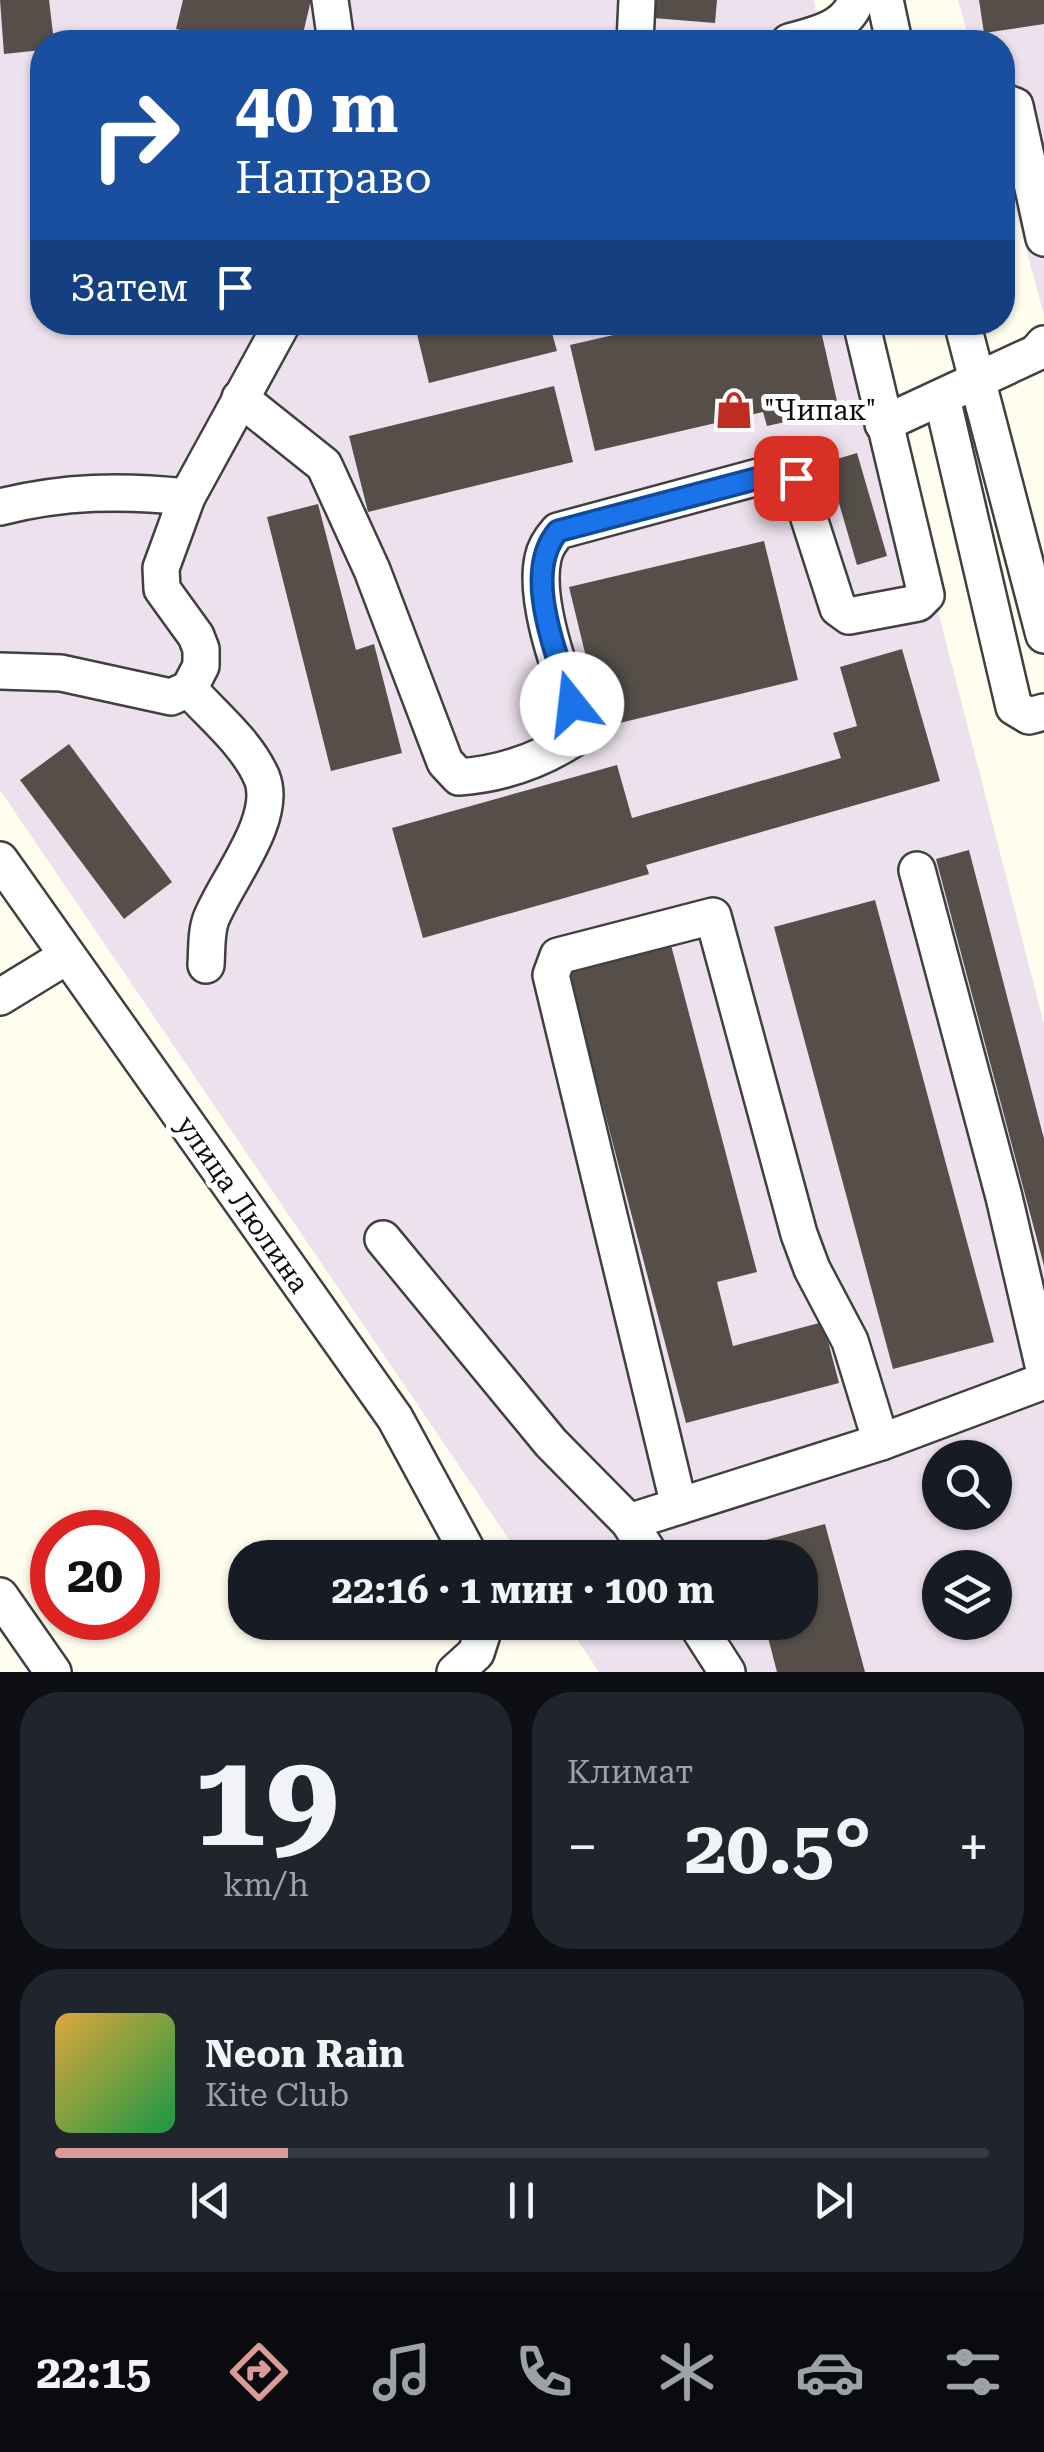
<!DOCTYPE html>
<html lang="ru">
<head>
<meta charset="utf-8">
<style>
	:root { --surface:#171b24; --page:#20242c; --text:#f1f3f6; --muted:#9ea1a6; --line:#363941; --accent:#db9997 }
	body { margin:0; font-family:"Roboto Serif",serif; background:var(--page); color:var(--text); height:100vh; display:flex; flex-direction:column; font-size:38px; white-space:nowrap }
	* { box-sizing:border-box; margin:0 }
	p { font-size:32px; color:var(--muted) }
	.icon { flex:none; width:55px; height:55px; fill:none; stroke:currentColor; stroke-width:2; stroke-linecap:round; stroke-linejoin:round }
	.map { position:relative; height:1672px; overflow:hidden }
	.drawer { display:flex; flex-direction:column; gap:20px; padding:20px; background:#0d0f14; flex:1 }
	.drawer>* { flex:none }
	.banner { position:absolute; left:30px; top:30px; width:985px; height:305px; border-radius:40px; box-shadow:0 2px 8px #0004; background:#1a4fa0; color:#fff; overflow:hidden }
	.controls { position:absolute; left:922px; top:1440px; display:grid; gap:20px }
	.controls a { display:grid; place-items:center; width:90px; height:90px; border-radius:50%; background:var(--surface); box-shadow:0 2px 8px #0004; font-size:50px }
	.speed { position:absolute; left:30px; top:1510px; display:flex; gap:20px; font-size:50px; font-weight:700; text-align:center }
	.speed>* { display:grid; place-content:center; width:130px; height:130px; border-radius:50%; background:var(--surface); box-shadow:0 2px 8px #0004; line-height:1 }
	.speed .limit { border:15px solid #d22; background:#fff; color:#111 }
	.pin { position:absolute; display:grid; place-items:center; width:85px; height:85px; color:#fff; margin:-42px; border-radius:20px; box-shadow:0 5px 15px #0006 }
	.me { position:absolute; width:110px; margin:-55px; rotate:344deg; stroke-linejoin:round; filter:drop-shadow(0 0 8px #0008) }
	.turn { display:flex; align-items:center; gap:35px; height:210px; padding:0 40px; font-size:45px }
	.turn .icon { width:130px; height:130px; stroke-width:2.5 }
	.turn b { display:block; font-size:70px; line-height:85px }
	.then { display:flex; align-items:center; height:95px; padding:0 40px; background:#0003; gap:20px; font-size:38px }
	.big { font-size:75px; font-weight:700; line-height:1.1 }
	.drawer .widget { flex:1; display:flex; flex-direction:column; justify-content:center; gap:15px; min-width:0; padding:0 35px; border-radius:40px; background:var(--page) }
	.drawer .dial { align-items:center; gap:0 }
	.dial b { font-size:130px; line-height:1 }
	.song { display:flex; align-items:center; gap:30px }
	.cover { width:120px; height:120px; border-radius:15px; background:linear-gradient(135deg,hsl(40 70% 55%),hsl(140 70% 35%)) }
	.played { height:10px; border-radius:5px; background:linear-gradient(90deg,var(--accent) 25%,var(--line) 25%) }
	.keys { display:flex; justify-content:space-around; direction:ltr }
	.heat { display:flex; justify-content:space-between; align-items:center; font-size:55px; direction:ltr }
	.drawer .tiles { flex:1; display:grid; gap:20px; grid-template-columns:1fr 1fr }
	.widget:last-child { grid-column:span 2 }
	.trip { position:absolute; left:228px; top:1540px; width:590px; height:100px; border-radius:40px; background:var(--surface); box-shadow:0 2px 8px #0004; font-weight:700; line-height:100px; text-align:center }
	.tab-bar { display:flex; height:160px; justify-content:space-around; align-items:center; background:#090b0e; color:var(--muted) }
	.tab-bar .icon { width:70px; height:70px }
	.tab-bar .on { color:var(--accent) }
	.tab-bar b { font-size:45px; color:var(--text) }
	.map>svg:first-child { display:block }
	.industrial { fill:#ece1ec; fill-rule:evenodd }
	.building { fill:#564f49 }
	.lines { fill:none; stroke-linecap:round; stroke-linejoin:round }
	.minor-casing { stroke:#404040; stroke-width:40 }
	.minor { stroke:#fff; stroke-width:35 }
	.route-casing { stroke:#114b97; stroke-width:25 }
	.route { stroke:#1a73e8; stroke-width:18 }
	.labels { text-anchor:middle; stroke-width:10; stroke-linejoin:round; paint-order:stroke }
	.poi-label { font-size:28px; fill:#0d0d0d; stroke:#fff; text-anchor:start }
	.street-label { font-size:28px; fill:#0d0d0d; stroke:#fff }
</style>
</head>
<body>
<div class="map">
<svg width="1044" height="1672" viewBox="0 0 1044 1672">
	<rect width="100%" height="100%" fill="#fffded"/>
	<g class="industrial">
		<path d="M0 0H814L822 42H42V322L875 323 926 564 1044 1024V1672H599L566 1623 800 1622V1558L521 1557 0 790ZM940 1458H995V1512H940ZM940 1568H995V1622H940Z"/>
		<polygon points="958,0 1044,0 1044,315 1003,163 1002,42 970,42"/>
	</g>
	<g class="building">
		<polygon points="0,0 49,0 54,42 42,42 42,50 4,54"/>
		<polygon points="183,0 311,0 301,42 234,42 176,29"/>
		<polygon points="654,0 717,0 715,23 653,18"/>
		<polygon points="979,0 1044,0 1044,24 984,33"/>
		<polygon points="414,322 549,322 557,351 429,383"/>
		<polygon points="670,322 819,322 839,410 767,426 763,412 595,451 570,345"/>
		<polygon points="554,386 573,462 368,512 349,436"/>
		<polygon points="857,453 887,556 857,565 827,462"/>
		<polygon points="318,504 356,650 374,644 402,753 331,771 267,517"/>
		<polygon points="764,541 798,680 603,727 569,587"/>
		<polygon points="902,649 940,781 646,865 649,874 423,938 392,828 617,765 632,818 841,758 833,733 857,726 840,667"/>
		<polygon points="69,744 172,882 124,919 20,780"/>
		<polygon points="969,850 1044,1139 1044,1266 936,859"/>
		<polygon points="875,900 994,1342 893,1369 774,927"/>
		<polygon points="671,945 757,1272 717,1282 733,1346 823,1322 839,1383 686,1423 568,972"/>
		<polygon points="825,1524 865,1672 777,1672 764,1622 800,1622 800,1558 746,1558 743,1546"/>
	</g>
	<g class="lines">
		<g class="minor-casing">
			<g id="minor">
				<polyline points="330,0 336,42"/>
				<polyline points="885,0 894,42"/>
				<polyline points="635,42 637,0"/>
				<path d="M789 42C815 35 848 28 856 0"/>
				<polyline points="1002,101 1015,106 1044,238"/>
				<polyline points="962,322 1044,635"/>
				<path d="M240 398 324 465 372 570 445 762 459 777C501 774 537 762 573 739L577 721C563 678 533 603 543 558 545 547 551 539 558 531L773 473 796 478 838 608 849 616 918 603 926 595 861 322"/>
				<polyline points="942,398 1014,707 1029,716 1044,712"/>
				<polyline points="883,424 1036,353 1044,344"/>
				<path d="M0 507C64 491 122 490 187 497"/>
				<polyline points="0,671 61,673 171,697 189,689 201,666 201,649 196,636 162,589 161,568 187,497 283,322"/>
				<path d="M189 689C214 717 247 743 262 778 278 819 226 881 211 919 206 932 207 950 206 965"/>
				<polyline points="0,860 395,1418 471,1558"/>
				<polyline points="917,870 1004,1197 1044,1369"/>
				<polyline points="0,997 67,956"/>
				<polyline points="383,1239 551,1443 629,1522 652,1558"/>
				<polyline points="679,1506 551,975 558,956 713,916 799,1234 812,1269 850,1341 881,1442"/>
				<polyline points="629,1522 881,1442 1044,1381"/>
				<polyline points="0,1596 53,1672"/>
				<polyline points="695,1622 727,1672"/>
				<polyline points="455,1672 476,1653 486,1622"/>
			</g>
		</g>
		<use href="#minor" class="minor"/>
	</g>
	<g class="lines">
		<g class="route-casing">
			<path id="route" d="M572 704C558 655 521 574 558 531L774 474 796 478"/>
		</g>
		<use href="#route" class="route"/>
	</g>
	<defs>
		<g id="shop-bare" transform="scale(3)"><path d="M-5-2.5h2.3a2.7 3.5 0 0 1 5.4 0H5L5.5 6h-11ZM-1.5-2.5h3a1.5 2.3 0 0 0-3 0Z" fill="#c02b22" stroke="#fff" stroke-width="2.5" paint-order="stroke"/></g>
	</defs>
	<g fill-rule="evenodd">
		<use href="#shop-bare" x="734" y="410"/>
	</g>
	<g class="labels">
		<g class="poi-label">
			<text x="764" y="420">"Чипак"</text>
		</g>
		<g class="street-label">
			<text transform="translate(243 1204) rotate(55)" y="10">улица Люлина</text>
		</g>
	</g>
</svg>
<div class="controls">
<a><svg class="icon" aria-label="search" viewBox="0 0 24 24"><circle cx="10" cy="10" r="6"/><path d="M15 15l6 6"/></svg></a>
<a><svg class="icon" aria-label="layers" viewBox="0 0 24 24"><path d="M12 4l9 5-9 5-9-5zM3 14l9 5 9-5"/></svg></a>
</div>
<div class="speed"><div class="limit">20</div></div>
<div class="pin" style="left:796px;top:478px;background:#d93025"><svg class="icon" aria-label="arrive" viewBox="0 0 24 24"><path d="M6 21V4h12l-3 4 3 4H6"/></svg></div>
<svg class="me" style="left:572px;top:704px" viewBox="-20 -20 40 40"><circle r="19" fill="#fff"/><path d="M0-13L10 11 0 6-10 11z" fill="#1a73e8"/></svg>
<div class="trip">22:16 · 1 мин · 100 m</div>
<div class="banner">
<div class="turn"><svg class="icon" aria-label="right" viewBox="0 0 24 24"><path d="M7 20v-9h11M14 6l5 5-5 5"/></svg><div><b>40 m</b>Направо</div></div>
<div class="then">Затем<svg class="icon" aria-label="arrive" viewBox="0 0 24 24"><path d="M6 21V4h12l-3 4 3 4H6"/></svg></div>
</div>
</div>
<section class="drawer">
<div class="tiles">
<div class="widget dial"><b>19</b><p>km/h</p></div>
<div class="widget"><p>Климат</p>
<div class="heat"><a>−</a><b class="big">20.5°</b><a>+</a></div>
</div>
<div class="widget">
<div class="song"><i class="cover"></i><div><b>Neon Rain</b><p>Kite Club</p></div></div>
<div class="played"></div>
<div class="keys"><svg class="icon" aria-label="previous" viewBox="0 0 24 24"><path d="M18 5L8 12l10 7zM5 5v14"/></svg><svg class="icon" aria-label="pause" viewBox="0 0 24 24"><path d="M8 5v14M16 5v14"/></svg><svg class="icon" aria-label="next" viewBox="0 0 24 24"><path d="M6 5l10 7-10 7zM19 5v14"/></svg></div>
</div>
</div>
</section>
<nav class="tab-bar">
<b>22:15</b>
<svg class="icon on" aria-label="directions" viewBox="0 0 24 24"><path d="M12 3l9 9-9 9-9-9zM9 14v-3h6M13 9l2 2-2 2"/></svg>
<svg class="icon" aria-label="music" viewBox="0 0 24 24"><path d="M9 18V5l10-2v13"/><circle cx="6" cy="18" r="3"/><circle cx="16" cy="16" r="3"/></svg>
<svg class="icon" aria-label="phone" viewBox="0 0 24 24"><path d="M5 4h4l2 5-3 2q2 4 5 5l2-3 5 2v4C11 20 4 13 5 4z"/></svg>
<svg class="icon" aria-label="climate" viewBox="0 0 24 24"><path d="M12 3v18M4 7l16 10M4 17L20 7"/></svg>
<svg class="icon" aria-label="car" viewBox="0 0 24 24"><path d="M5 17H2v-5l4-1 3-4h7l3 4 3 1v5h-3M9 17h6M6 11h13"/><circle cx="7" cy="17" r="2"/><circle cx="17" cy="17" r="2"/></svg>
<svg class="icon" aria-label="filters" viewBox="0 0 24 24"><path d="M4 7h16M4 17h16"/><circle cx="9" cy="7" r="2"/><circle cx="15" cy="17" r="2"/></svg>
</nav>
</body>
</html>
